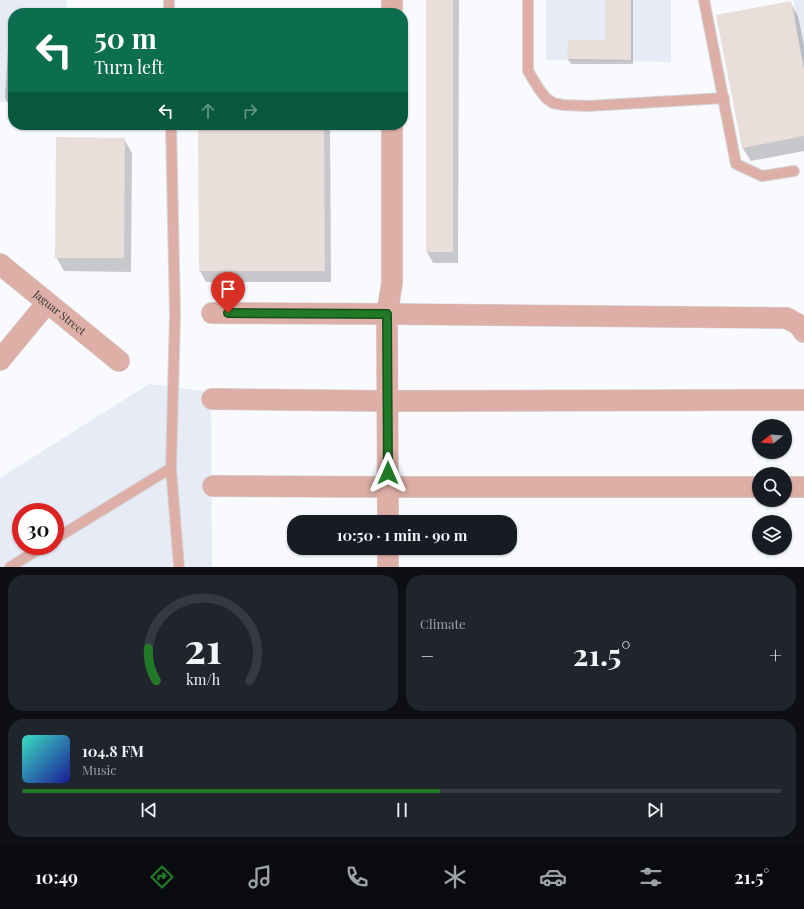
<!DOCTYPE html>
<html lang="en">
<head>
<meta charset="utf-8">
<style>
	:root { --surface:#171b24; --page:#20242c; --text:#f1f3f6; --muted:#9ea1a6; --line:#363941; --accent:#217927 }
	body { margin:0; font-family:"Playfair Display",serif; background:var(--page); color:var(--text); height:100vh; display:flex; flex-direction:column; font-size:15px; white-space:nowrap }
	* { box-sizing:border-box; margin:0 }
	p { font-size:13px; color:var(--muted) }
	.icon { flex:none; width:22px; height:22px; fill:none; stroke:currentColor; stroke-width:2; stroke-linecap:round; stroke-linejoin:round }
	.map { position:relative; height:567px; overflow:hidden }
	.panel { display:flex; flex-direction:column; gap:8px; padding:8px; background:#0d0f14; flex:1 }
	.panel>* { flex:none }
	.hud { position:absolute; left:8px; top:8px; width:400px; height:122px; border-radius:16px; box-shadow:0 1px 3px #0004; background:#0b6e4f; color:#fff; overflow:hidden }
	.needle { width:26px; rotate:253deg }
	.tools { position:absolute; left:752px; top:419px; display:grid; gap:8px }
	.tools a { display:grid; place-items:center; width:40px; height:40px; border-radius:50%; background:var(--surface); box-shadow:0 1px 3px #0004; font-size:20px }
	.speed { position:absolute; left:12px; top:503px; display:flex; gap:8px; font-size:20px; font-weight:700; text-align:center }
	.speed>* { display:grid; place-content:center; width:52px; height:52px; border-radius:50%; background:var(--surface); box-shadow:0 1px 3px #0004; line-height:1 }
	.speed .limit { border:6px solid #d22; background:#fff; color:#111 }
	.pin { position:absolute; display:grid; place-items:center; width:34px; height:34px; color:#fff; margin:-41px -17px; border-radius:50% 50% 50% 0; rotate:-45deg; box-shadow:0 0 4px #0007 }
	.pin .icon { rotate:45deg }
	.me { position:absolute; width:44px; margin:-22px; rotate:0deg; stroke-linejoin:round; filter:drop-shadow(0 0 3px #0008) }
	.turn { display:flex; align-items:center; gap:14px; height:84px; padding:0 20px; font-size:18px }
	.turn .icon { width:52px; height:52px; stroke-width:2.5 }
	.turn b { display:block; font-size:28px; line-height:34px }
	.lanes { display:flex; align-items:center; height:38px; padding:0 20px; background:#0003; justify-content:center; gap:20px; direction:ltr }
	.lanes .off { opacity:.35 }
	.big { font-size:30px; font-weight:700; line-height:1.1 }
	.panel .card { flex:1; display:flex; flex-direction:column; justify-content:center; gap:6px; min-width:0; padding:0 14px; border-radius:16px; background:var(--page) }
	.panel .dial { align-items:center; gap:0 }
	.dial svg { height:104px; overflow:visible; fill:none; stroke:var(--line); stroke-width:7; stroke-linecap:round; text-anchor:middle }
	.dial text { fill:var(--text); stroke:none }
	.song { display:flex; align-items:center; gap:12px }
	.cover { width:48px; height:48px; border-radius:6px; background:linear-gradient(135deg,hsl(170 70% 55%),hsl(240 70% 35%)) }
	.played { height:4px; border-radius:2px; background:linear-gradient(90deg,var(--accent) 55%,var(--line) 55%) }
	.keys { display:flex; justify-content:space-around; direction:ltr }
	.heat { display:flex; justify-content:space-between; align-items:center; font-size:22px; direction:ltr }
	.panel .tiles { flex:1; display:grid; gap:8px; grid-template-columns:1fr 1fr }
	.card:last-child { grid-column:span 2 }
	.trip { position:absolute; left:287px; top:515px; width:230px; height:40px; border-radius:16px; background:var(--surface); box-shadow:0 1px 3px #0004; font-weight:700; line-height:40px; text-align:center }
	.dock { display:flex; height:64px; justify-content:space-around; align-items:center; background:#090b0e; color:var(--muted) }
	.dock .icon { width:28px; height:28px }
	.dock .on { color:var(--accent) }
	.dock b { font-size:18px; color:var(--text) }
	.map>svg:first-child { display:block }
	.built { fill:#e7ebf5; fill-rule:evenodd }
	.shadow { fill:#0003 }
	.building { fill:#eadedb }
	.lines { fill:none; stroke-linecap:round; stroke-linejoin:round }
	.lane-casing { stroke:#d4d5d9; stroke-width:12 }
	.street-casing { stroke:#d4d5d9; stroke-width:22 }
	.lane { stroke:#ddafa6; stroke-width:10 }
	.street { stroke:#ddafa6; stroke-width:21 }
	.route-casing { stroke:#154f19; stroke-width:10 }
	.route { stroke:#217927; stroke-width:7 }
	.labels { text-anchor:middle; stroke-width:4; stroke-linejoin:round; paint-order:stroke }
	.street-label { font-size:11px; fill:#2e2f33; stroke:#fff }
</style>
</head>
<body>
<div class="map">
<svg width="804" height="567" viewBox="0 0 804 567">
	<rect width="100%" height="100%" fill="#f8fafe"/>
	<g class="built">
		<polygon points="0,0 67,0 65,13 13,13 13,103 0,102"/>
		<polygon points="546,0 671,0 671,62 546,60"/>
		<polygon points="794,0 804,0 804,116 803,105"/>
		<path d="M149 384 211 392 212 567H0V478ZM21 512H55V546H21Z"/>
	</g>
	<g class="shadow">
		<polygon points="427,0 459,0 458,263 433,263 427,252"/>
		<polygon points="606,0 633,0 633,64 571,64 568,59 606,41"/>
		<polygon points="790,2 798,16 804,45 804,151 751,161 742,147"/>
		<polygon points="8,49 13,49 13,106 10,106 5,98"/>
		<polygon points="199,125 330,125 331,282 206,282 200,271"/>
		<polygon points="124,139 132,153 131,272 64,271 56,257"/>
	</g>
	<g class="building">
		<rect x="426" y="0" width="27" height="252"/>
		<polygon points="605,0 631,0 631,60 567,59 568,40 605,40"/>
		<polygon points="791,1 804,69 804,136 742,148 716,15"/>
		<polygon points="198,125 324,125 325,271 199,271"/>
		<polygon points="56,137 125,138 124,258 55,258"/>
	</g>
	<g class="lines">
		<g class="lane-casing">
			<g id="lane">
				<polyline points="169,0 169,13"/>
				<polyline points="528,0 528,71 539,89 546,98 553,103 563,105 588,106 724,98"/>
				<polyline points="704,0 736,164 762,176 794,171"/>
				<polyline points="171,125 175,315 171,468 179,567"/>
				<polyline points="55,539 171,468"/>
				<polyline points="10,567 44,546"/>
			</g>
		</g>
		<g class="street-casing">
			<g id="street">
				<polyline points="392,13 392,0"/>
				<path id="s1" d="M0 264 119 361"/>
				<polyline points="212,313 387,314 787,318 799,325 804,332"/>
				<polyline points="0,360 47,303"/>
				<polyline points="212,399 387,401 804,400"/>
				<polyline points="213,486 388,487 759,487"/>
				<polyline points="785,487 804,487"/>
				<polyline points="388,522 387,314 392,283 392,125"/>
				<polyline points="388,548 388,567"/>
			</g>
		</g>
		<use href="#lane" class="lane"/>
		<use href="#street" class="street"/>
	</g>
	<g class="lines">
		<g class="route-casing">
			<polyline id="route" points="228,313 387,314 388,473"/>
		</g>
		<use href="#route" class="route"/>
	</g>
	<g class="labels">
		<g class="street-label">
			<text dy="4" stroke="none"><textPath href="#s1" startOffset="77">Jaguar Street</textPath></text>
		</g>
	</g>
</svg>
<div class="tools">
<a><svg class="needle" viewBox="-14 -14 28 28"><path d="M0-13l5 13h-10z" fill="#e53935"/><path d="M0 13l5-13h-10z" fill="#9ea1a6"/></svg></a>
<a><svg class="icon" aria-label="search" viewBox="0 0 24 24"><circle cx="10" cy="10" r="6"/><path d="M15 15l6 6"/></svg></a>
<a><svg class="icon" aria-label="layers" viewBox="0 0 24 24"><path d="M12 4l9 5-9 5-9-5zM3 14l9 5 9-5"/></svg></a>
</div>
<div class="speed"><div class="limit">30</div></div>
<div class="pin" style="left:228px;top:313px;background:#d93025"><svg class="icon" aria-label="arrive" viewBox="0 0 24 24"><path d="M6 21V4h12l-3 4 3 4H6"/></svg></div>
<svg class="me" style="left:388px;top:473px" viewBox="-20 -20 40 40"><path d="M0-17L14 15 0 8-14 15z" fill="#217927" stroke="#fff" stroke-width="4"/></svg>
<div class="trip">10:50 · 1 min · 90 m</div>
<div class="hud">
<div class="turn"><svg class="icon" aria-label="left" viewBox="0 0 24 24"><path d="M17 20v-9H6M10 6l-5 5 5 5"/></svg><div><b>50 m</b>Turn left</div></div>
<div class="lanes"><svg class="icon" aria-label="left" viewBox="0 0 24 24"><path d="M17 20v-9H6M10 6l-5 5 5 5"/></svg><svg class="icon off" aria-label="ahead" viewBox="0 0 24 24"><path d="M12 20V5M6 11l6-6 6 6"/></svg><svg class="icon off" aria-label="right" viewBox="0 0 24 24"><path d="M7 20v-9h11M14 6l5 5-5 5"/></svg></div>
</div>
</div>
<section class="panel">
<div class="tiles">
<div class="card dial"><svg viewBox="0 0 100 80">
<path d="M14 69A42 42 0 1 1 86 69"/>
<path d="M14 69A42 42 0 0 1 8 44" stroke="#217927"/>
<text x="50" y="56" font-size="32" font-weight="700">21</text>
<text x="50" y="72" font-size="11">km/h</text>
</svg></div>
<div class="card"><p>Climate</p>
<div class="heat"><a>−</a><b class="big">21.5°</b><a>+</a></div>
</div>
<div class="card">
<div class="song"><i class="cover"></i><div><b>104.8 FM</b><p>Music</p></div></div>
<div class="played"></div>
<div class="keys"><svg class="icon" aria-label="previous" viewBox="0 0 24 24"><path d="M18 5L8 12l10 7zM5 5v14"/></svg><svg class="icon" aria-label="pause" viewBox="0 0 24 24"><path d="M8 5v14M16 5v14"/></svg><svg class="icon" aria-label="next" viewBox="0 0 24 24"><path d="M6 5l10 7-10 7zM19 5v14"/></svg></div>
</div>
</div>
</section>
<nav class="dock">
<b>10:49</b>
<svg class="icon on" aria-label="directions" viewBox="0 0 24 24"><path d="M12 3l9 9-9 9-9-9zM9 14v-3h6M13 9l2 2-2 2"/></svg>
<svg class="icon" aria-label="music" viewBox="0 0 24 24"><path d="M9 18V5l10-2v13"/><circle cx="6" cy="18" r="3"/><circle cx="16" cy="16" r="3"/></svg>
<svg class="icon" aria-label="phone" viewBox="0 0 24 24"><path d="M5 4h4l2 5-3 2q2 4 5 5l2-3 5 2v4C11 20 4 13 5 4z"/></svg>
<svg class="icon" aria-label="climate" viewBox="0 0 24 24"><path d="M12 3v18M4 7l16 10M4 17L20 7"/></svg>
<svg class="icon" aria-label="car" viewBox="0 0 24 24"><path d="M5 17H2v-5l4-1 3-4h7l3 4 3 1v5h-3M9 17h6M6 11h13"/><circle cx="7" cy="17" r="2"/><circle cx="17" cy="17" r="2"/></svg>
<svg class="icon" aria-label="filters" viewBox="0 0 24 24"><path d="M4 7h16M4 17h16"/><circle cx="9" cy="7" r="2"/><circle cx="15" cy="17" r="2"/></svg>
<b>21.5°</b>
</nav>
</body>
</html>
